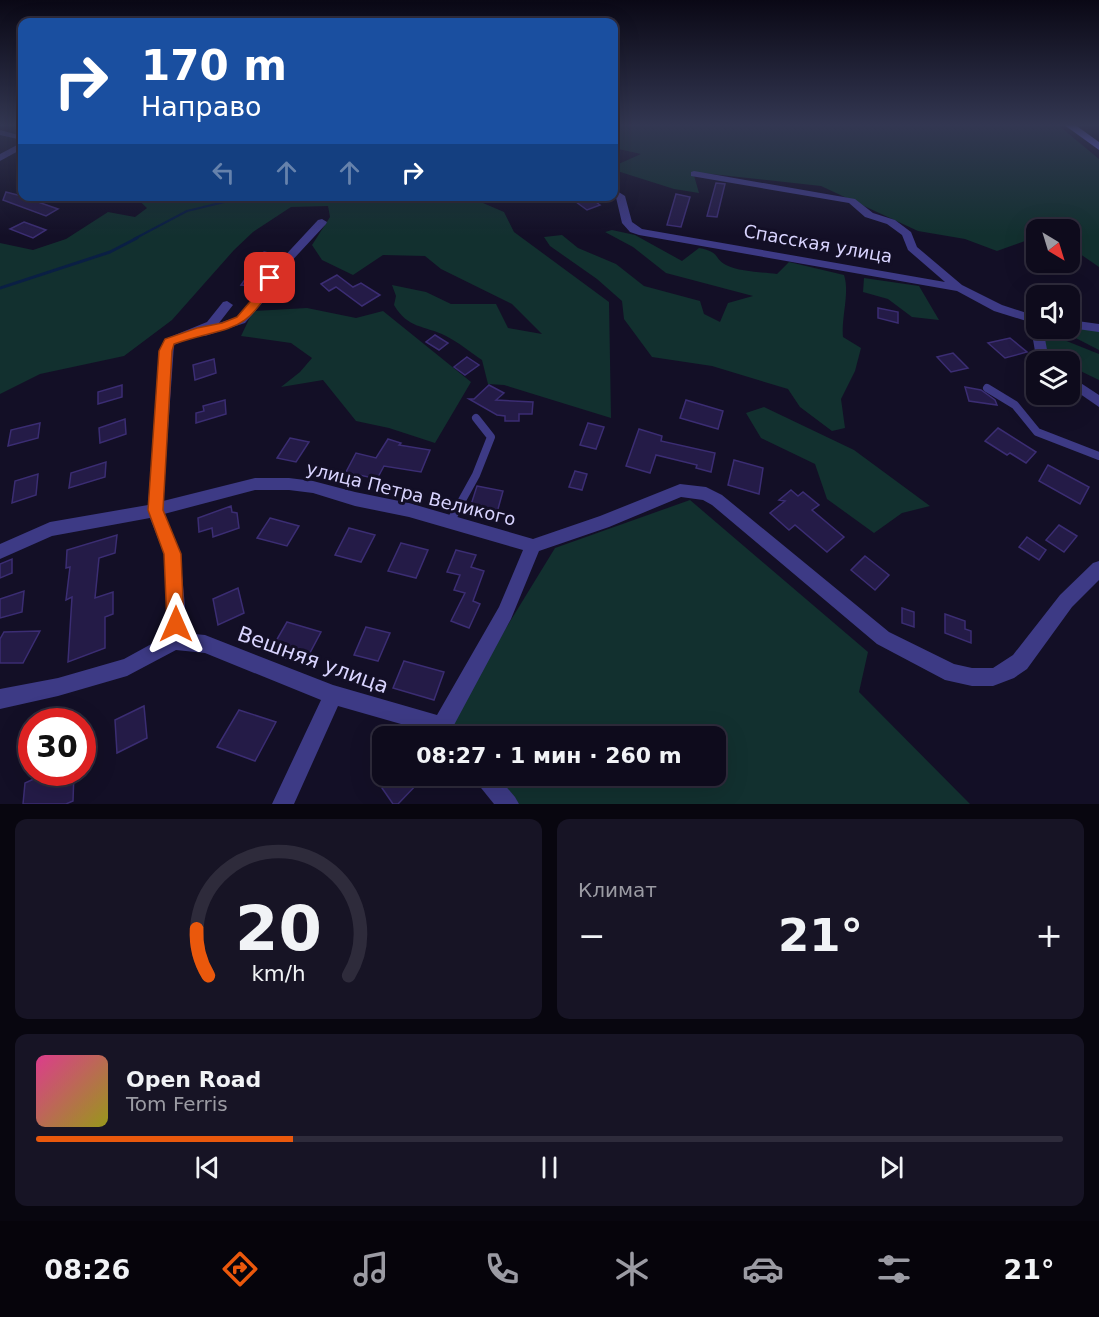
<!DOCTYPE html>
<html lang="ru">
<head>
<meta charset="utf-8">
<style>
	:root { --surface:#0e0b1c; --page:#171425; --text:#f1f3f6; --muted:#9b9ba3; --line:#2e2b3b; --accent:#ea580c }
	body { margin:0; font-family:"DejaVu Sans",sans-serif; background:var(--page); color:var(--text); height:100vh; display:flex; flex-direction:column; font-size:22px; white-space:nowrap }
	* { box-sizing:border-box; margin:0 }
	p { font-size:20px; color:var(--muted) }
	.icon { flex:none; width:33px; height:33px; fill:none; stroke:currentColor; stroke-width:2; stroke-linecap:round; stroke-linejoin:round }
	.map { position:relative; height:804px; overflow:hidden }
	.sheet { display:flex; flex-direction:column; gap:15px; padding:15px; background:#08060f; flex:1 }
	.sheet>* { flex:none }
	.guide { position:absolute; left:18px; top:18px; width:600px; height:183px; border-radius:12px; box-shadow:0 6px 24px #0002,0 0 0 2px var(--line); background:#1a4fa0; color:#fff; overflow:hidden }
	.needle { width:39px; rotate:142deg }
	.controls { position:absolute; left:1026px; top:219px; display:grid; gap:12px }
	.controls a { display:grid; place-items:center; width:54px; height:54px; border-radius:12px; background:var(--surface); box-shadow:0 6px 24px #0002,0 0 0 2px var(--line); font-size:30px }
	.speed { position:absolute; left:18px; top:708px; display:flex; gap:12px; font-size:30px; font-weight:700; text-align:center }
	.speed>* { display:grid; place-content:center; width:78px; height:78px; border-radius:50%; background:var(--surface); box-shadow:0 6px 24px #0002,0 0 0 2px var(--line); line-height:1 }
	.speed .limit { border:9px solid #d22; background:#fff; color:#111 }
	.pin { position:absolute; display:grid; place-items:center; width:51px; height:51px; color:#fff; margin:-26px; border-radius:12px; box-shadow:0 3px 9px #0006 }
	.me { position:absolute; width:66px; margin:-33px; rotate:0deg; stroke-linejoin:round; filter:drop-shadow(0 0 4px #0008) }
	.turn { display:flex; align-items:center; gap:21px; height:126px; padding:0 24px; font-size:27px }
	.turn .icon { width:78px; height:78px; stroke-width:2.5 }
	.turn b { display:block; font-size:42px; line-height:51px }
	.lanes { display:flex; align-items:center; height:57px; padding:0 24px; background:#0003; justify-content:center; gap:30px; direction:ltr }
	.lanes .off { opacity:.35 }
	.big { font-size:45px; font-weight:800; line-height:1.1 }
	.sheet .tile { flex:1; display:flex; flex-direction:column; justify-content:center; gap:9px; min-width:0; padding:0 21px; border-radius:12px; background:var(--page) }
	.sheet .dial { align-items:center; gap:0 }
	.dial svg { height:156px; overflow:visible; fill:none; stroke:var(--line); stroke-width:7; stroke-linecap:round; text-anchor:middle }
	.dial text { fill:var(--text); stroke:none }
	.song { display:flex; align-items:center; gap:18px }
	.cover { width:72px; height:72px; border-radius:9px; background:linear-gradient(135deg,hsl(330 70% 55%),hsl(60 70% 35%)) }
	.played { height:6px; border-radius:3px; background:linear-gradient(90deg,var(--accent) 25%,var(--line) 25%) }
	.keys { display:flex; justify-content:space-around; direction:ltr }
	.heat { display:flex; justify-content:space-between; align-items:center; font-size:33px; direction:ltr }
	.sheet .tiles { flex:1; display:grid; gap:15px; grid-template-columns:1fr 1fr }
	.tile:last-child { grid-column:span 2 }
	.trip { position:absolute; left:372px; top:726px; width:354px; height:60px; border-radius:12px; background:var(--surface); box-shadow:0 6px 24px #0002,0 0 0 2px var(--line); font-weight:800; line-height:60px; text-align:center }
	.tabs { display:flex; height:96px; justify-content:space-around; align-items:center; background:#06040b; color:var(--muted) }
	.tabs .icon { width:42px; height:42px }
	.tabs .current { color:var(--accent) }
	.tabs b { font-size:27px; color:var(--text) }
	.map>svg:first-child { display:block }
	.green { fill:#12302f }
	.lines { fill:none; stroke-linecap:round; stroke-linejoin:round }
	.stream-far1 { stroke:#0a1f44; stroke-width:2 }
	.stream { stroke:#0a1f44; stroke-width:3 }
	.building { fill:#241b47; stroke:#3b2d73; stroke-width:1.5 }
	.service { stroke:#3d3a85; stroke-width:8 }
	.minor { fill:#3d3a85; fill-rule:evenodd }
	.secondary { fill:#6f6bff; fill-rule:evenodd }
	.route { fill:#ea580c; stroke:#983908; stroke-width:1.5 }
	.labels { text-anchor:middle; stroke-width:6; stroke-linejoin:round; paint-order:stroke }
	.street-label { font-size:18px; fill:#d9d4ff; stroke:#130f26 }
	.near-street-label { font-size:21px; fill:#d9d4ff; stroke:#130f26 }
</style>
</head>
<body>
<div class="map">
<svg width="1099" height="804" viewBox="0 0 1099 804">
	<rect width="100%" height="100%" fill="#130f26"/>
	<g class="green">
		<polygon points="614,124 1057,124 1099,159 1099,267 1070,247 1070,230 1036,230 1036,237 997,251 965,239 918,231 821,186 693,172 699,193 674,189 614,170 614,166 641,154 614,148"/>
		<path d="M135 197H469L504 212 514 232 609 302 611 418 504 385 488 384 482 360C470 352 458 342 446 336 424 325 408 329 394 305L396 296 392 285 426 292 451 304H496L508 328 542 334 512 304 441 269 425 256 383 255 353 275 322 260 312 245 330 217 328 206 291 207 253 232 234 250 172 320 124 356 40 374 0 394V243L33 250 66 239 108 212 135 217 147 208Z"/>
		<path d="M612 230 635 235 682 261 699 248C721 252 713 258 726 265 740 272 762 272 777 274L789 262 844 275C850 293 841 317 843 337L861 348 855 371 841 399 845 428 832 431 800 407 788 389 712 366 652 357 624 319 622 301 597 279 550 246 544 237 562 235 578 248 616 264 644 286 700 301 704 314 720 322 728 303 753 296 666 273 633 247 605 232Z"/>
		<polygon points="864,278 919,286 939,320 912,317 888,299 863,292"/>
		<polygon points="307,308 356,318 383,311 471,382 435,443 389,428 356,421 323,380 281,387 300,372 312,358 291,343 241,336 253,311"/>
		<polygon points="1070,327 1099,331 1099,350 1058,329"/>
		<polygon points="1054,336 1099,354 1099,380 1070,366 1070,362 1061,361 1044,348 1045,341"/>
		<polygon points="764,407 854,450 930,506 902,513 874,533 827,499 815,464 761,438 746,413"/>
		<polygon points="690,500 868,652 859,692 970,804 519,804 494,776 716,776 716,736 460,736 448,723 555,548"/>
	</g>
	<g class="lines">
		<polyline class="stream-far1" points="134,239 187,211 249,196"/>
		<polyline class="stream" points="0,288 110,252 137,238"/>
	</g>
	<g class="building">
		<polygon points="716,183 725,184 717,217 707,216"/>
		<polygon points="6,192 41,201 38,202 58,209 46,216 3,200"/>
		<polygon points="676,194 690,197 681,227 667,225"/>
		<polygon points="568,196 588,196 600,205 587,210"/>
		<polygon points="24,222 46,230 33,238 10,229"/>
		<polygon points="264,252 277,255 256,286 241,285 254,267 250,266"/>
		<polygon points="337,275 353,287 361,283 380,295 362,306 336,287 329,291 321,284"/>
		<polygon points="878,308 898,312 898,323 878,318"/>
		<polygon points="435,335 448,343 439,350 426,342"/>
		<polygon points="1010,338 1027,352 1005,358 988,343"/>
		<polygon points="953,353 968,368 951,372 937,357"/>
		<polygon points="467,357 479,365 465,375 454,367"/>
		<polygon points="214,359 216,373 195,380 193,365"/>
		<polygon points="122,385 122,397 98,404 98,392"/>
		<polygon points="489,385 504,393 496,400 533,402 532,414 519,414 519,421 505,421 505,416 497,415 469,399 474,399"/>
		<polygon points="965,387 981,390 995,400 997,405 969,401"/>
		<polygon points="225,400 226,414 196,423 196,413 204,411 203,406"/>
		<polygon points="686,400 723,411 718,429 680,418"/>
		<polygon points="125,419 126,434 100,443 99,428"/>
		<polygon points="40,423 38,438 8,446 11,430"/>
		<polygon points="588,423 604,427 596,449 580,445"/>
		<polygon points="998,428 1036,452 1026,463 1010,453 1007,455 985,441"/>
		<polygon points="639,429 662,436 661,441 715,453 711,472 696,468 697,465 656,455 650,473 626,466"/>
		<polygon points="290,438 309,442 296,462 277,458"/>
		<polygon points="388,439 401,443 399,445 430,450 421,472 384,466 377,479 346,472 356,453 376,458"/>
		<polygon points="734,460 763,468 759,494 728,485"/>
		<polygon points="106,462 105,477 69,488 71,473"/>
		<polygon points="1048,465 1089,487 1080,504 1039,481"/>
		<polygon points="575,471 587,474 582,490 569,487"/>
		<polygon points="38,474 36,495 12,503 15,481"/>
		<polygon points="477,486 503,491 496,516 469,511"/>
		<polygon points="791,490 798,496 803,492 819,505 812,510 844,537 827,552 795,525 789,530 770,513 785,501 779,500"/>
		<polygon points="231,506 232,512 237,513 239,528 213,537 212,528 199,532 198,518"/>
		<polygon points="270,518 299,526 287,546 257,538"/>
		<polygon points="1059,525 1077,536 1064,552 1046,540"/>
		<polygon points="349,528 375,535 361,562 335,555"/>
		<polygon points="117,535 115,553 99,558 95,598 113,592 113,614 105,617 105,648 68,662 72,597 66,600 70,567 66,568 67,550"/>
		<polygon points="1027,537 1046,550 1039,560 1019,547"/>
		<polygon points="401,543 428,550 416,578 388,571"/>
		<polygon points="456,550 476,555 471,567 484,571 473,601 480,604 469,628 451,621 465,593 454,590 460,575 447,572"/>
		<polygon points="865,556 889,575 875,590 851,570"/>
		<polygon points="12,559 12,573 0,578 0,564"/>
		<polygon points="238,588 244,613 218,625 213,599"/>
		<polygon points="24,591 22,612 0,618 0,599"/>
		<polygon points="902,608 914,612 914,627 902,623"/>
		<polygon points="945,614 965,621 965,629 971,631 971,643 945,633"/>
		<polygon points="287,622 321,632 304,664 269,653"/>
		<polygon points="366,627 390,633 378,661 354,655"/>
		<polygon points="40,631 23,663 0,663 0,639 4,632"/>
		<polygon points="404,661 444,672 434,700 393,688"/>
		<polygon points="144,706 147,738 117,753 115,720"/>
		<polygon points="239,710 276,722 255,761 217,747"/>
		<polygon points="49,772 74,772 73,801 66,804 23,804 25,783"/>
		<polygon points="395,776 416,776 420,781 398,804 393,804 382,788"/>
	</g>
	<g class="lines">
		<g class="service">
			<polyline points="987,388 1015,405 1037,432 1099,456"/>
			<polyline points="450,522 476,475 491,437 476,418"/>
		</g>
		<g class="minor">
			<polygon points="0,130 22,136 22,140 0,135"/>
			<polygon points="19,144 22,144 22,149 0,161 0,154"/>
			<polygon points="694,171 855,199 873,213 895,220 911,232 917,247 962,285 1002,305 1036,316 1036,324 994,311 957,291 639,235 630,232 622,223 614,189 625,196 632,222 642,229 945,282 908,250 902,235 887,224 865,217 849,203 691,176 691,172"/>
			<path d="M322 219 327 222 326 224 275 279 264 301 245 323 205 336 200 334 174 345 163 501 255 478H289L313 481 355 492 409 503 533 539 600 516 680 484 706 487 722 495 889 632 954 664 972 668H993L1013 655 1060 595 1093 563 1099 561V580L1072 607 1027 669 1014 678 993 686H972L945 680 877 644 712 505 703 500 681 497 609 527 539 551 511 619 454 725 460 736H438L436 734 338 706 294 804H272L321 700 205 653 176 650 127 676 58 696 0 709V689L58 678 124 659 166 636 167 606 164 554 150 518 52 536 0 559V544L50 522 148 505 160 351 165 339 207 322 223 302 227 301 233 305 219 323 237 317 255 296 266 276 318 220ZM255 490H289L313 493 355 506 409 517 523 550 499 607 437 715 333 685 205 635 184 633 185 606 180 554 164 514Z"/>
			<polygon points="1070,320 1099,324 1099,332 1070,328"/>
			<polygon points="1036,324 1036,328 1043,328 1048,355 1053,362 1039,362 1036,357 1031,328"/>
			<polygon points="1070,376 1099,395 1099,407 1070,387"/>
			<polygon points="474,776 497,776 515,797 519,804 494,804 477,783"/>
		</g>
		<polygon class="secondary" points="1063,124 1074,124 1099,142 1099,150"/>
	</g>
	<linearGradient id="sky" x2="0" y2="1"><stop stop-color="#0a0815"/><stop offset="0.53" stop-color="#333752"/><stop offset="1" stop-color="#333752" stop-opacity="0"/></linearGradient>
	<rect width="1099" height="236" fill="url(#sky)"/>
	<path class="route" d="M270 274 276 278C246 337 229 325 174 344L172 351 163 510 181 554 184 624 182 630 176 632 169 630 167 624 164 554 148 510 159 351 165 339 197 328 222 323 237 317 255 296 266 275Z"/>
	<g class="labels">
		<g class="street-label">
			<text transform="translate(818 244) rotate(10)" y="6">Спасская улица</text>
			<text transform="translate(411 494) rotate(14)" y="6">улица Петра Великого</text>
		</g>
		<g class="near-street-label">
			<text transform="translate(313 660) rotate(20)" y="7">Вешняя улица</text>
		</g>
	</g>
</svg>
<div class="controls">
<a><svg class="needle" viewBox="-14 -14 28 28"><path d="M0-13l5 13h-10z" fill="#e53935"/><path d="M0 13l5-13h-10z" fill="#9b9ba3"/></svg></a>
<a><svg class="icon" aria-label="sound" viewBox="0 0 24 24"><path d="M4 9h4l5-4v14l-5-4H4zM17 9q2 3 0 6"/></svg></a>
<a><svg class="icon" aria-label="layers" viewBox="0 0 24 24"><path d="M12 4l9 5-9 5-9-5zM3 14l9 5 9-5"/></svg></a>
</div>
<div class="speed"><div class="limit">30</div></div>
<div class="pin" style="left:270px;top:278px;background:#d93025"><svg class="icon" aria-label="arrive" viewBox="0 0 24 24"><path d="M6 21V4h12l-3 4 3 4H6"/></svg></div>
<svg class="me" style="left:176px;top:624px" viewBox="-20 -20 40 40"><path d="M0-17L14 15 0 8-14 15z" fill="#ea580c" stroke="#fff" stroke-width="4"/></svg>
<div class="trip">08:27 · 1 мин · 260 m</div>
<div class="guide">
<div class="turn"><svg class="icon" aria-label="right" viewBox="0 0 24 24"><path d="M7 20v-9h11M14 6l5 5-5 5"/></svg><div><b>170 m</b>Направо</div></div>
<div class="lanes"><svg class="icon off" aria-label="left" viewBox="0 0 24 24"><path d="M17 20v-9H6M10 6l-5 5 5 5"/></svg><svg class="icon off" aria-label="ahead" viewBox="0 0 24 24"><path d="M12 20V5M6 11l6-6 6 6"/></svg><svg class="icon off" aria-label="ahead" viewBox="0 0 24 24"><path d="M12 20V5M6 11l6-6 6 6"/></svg><svg class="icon" aria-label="right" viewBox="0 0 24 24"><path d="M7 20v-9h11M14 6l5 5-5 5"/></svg></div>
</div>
</div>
<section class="sheet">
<div class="tiles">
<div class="tile dial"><svg viewBox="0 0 100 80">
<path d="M14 69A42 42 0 1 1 86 69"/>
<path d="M14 69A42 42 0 0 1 8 45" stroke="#ea580c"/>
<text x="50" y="56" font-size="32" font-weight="700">20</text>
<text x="50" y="72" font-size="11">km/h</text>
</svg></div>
<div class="tile"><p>Климат</p>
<div class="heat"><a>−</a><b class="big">21°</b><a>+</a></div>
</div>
<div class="tile">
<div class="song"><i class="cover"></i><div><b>Open Road</b><p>Tom Ferris</p></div></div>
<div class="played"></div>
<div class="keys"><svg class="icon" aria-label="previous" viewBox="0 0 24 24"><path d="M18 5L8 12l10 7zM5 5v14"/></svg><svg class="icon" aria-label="pause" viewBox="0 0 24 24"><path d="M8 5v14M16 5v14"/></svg><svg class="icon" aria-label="next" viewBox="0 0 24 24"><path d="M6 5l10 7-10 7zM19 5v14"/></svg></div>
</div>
</div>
</section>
<nav class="tabs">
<b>08:26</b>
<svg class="icon current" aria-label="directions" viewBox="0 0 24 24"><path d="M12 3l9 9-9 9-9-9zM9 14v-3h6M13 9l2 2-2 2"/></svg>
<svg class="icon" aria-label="music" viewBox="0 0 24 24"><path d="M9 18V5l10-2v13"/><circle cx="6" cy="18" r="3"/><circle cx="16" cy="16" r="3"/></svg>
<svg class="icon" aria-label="phone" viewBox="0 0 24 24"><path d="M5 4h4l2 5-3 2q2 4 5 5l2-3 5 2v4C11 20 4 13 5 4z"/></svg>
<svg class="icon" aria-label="climate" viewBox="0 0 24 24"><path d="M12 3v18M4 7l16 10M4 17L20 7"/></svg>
<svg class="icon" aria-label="car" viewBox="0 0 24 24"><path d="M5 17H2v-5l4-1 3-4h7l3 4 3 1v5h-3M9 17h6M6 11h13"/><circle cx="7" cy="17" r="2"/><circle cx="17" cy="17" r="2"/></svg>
<svg class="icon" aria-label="filters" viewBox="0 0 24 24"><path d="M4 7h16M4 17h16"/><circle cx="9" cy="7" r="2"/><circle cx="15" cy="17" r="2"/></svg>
<b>21°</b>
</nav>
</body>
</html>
